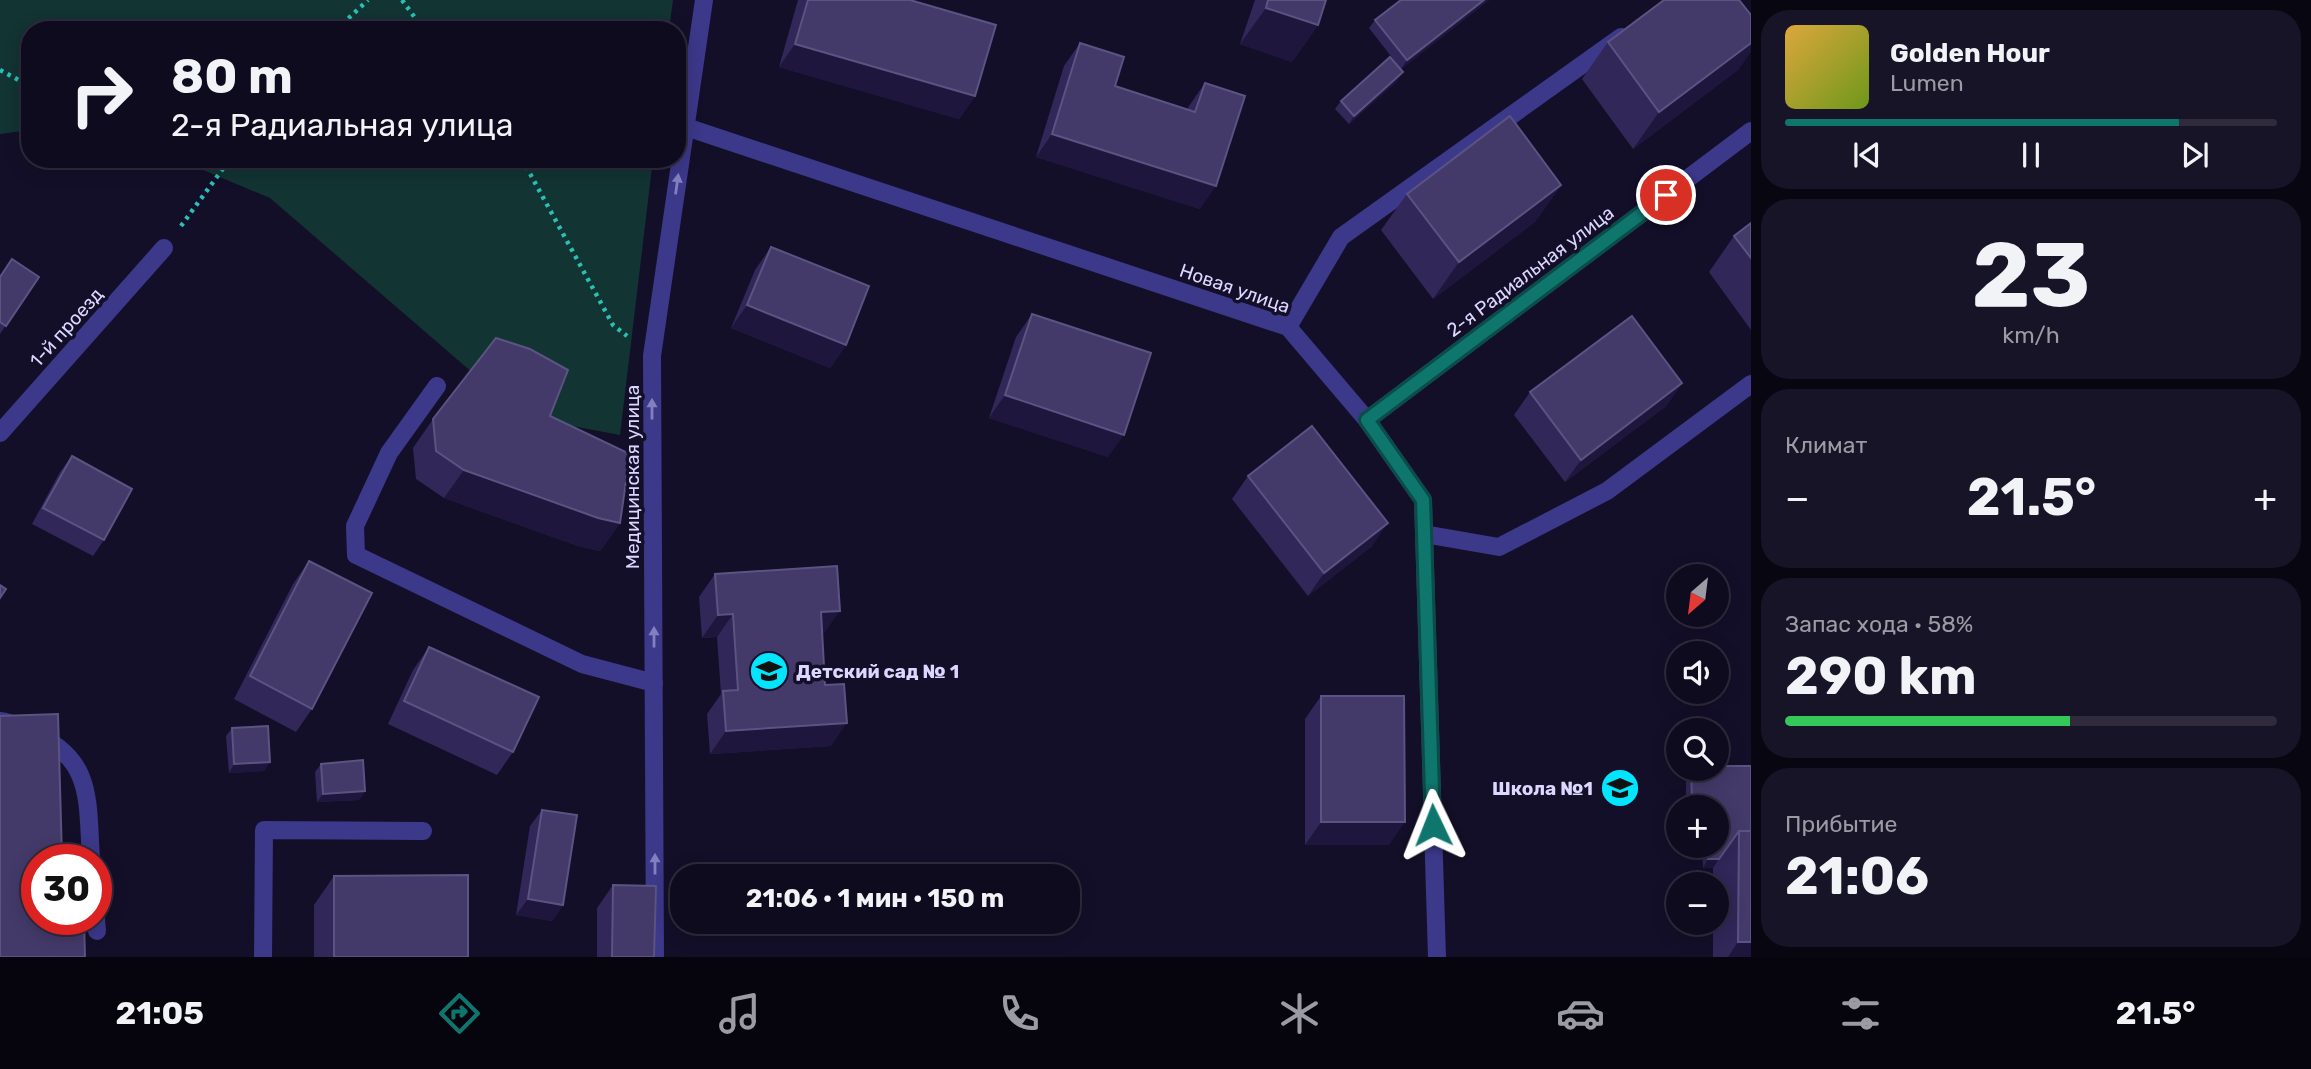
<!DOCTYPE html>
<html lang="ru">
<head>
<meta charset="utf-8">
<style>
	:root { --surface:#0f0b1f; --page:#181428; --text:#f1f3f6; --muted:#9b9ba4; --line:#2f2b3d; --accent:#0f766e }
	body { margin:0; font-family:Rubik,sans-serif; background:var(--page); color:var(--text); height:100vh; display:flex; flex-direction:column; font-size:26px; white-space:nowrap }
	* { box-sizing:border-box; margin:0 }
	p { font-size:23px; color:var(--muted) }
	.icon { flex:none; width:38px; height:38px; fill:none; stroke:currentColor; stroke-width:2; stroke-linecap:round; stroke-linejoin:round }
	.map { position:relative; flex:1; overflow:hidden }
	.panel { display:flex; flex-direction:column; gap:10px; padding:10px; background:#080611; width:560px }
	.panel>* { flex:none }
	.guide { position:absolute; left:21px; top:21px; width:665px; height:147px; border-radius:28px; box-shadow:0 4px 18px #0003,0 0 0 2px var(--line); background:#0f0b1f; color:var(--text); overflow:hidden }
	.needle { width:46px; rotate:208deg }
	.fabs { position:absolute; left:1666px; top:564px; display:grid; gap:14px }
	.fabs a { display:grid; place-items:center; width:63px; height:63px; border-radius:50%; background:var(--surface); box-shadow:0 4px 18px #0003,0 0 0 2px var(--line); font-size:35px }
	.speed { position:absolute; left:21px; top:844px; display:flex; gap:14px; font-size:35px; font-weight:700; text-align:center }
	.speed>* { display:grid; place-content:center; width:91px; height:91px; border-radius:50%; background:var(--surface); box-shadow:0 4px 18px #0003,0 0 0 2px var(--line); line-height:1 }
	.speed .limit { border:10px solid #d22; background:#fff; color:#111 }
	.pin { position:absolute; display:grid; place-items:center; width:60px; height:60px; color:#fff; margin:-30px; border:4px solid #fff; border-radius:50%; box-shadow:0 2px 7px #0007 }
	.me { position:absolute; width:77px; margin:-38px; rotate:358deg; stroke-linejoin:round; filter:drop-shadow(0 0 5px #0008) }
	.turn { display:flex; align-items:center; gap:24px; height:147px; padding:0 35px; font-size:32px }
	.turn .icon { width:91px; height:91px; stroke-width:2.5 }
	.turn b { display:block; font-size:49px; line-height:60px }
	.big { font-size:52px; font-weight:700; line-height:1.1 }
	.panel .tile { flex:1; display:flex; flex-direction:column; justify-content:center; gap:10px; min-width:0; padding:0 24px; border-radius:28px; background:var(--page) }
	.panel .dial { align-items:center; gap:0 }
	.dial b { font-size:91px; line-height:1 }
	.song { display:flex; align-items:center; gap:21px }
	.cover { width:84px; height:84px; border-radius:10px; background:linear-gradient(135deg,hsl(40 70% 55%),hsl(80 70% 35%)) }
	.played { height:7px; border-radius:4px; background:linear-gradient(90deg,var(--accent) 80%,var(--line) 80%) }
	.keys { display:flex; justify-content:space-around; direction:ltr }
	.heat { display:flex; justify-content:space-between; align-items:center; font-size:38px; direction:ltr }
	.charge { height:10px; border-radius:5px; background:linear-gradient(90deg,#34c759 58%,var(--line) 0) }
	.trip { position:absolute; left:670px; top:864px; width:410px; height:70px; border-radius:28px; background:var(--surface); box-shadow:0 4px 18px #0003,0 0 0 2px var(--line); font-weight:700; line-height:70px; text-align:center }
	.tab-bar { display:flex; height:112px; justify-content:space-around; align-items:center; background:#06040c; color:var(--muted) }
	.tab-bar .icon { width:49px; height:49px }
	.tab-bar .selected { color:var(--accent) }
	.tab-bar b { font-size:32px; color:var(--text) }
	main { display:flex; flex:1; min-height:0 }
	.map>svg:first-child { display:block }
	.green { fill:#123433 }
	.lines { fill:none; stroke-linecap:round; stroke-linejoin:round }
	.path { stroke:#2ac0b8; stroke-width:4.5; stroke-dasharray:3.5 5; stroke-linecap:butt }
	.lane { stroke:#3c388a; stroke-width:18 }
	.street { stroke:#3c388a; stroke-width:18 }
	.wall { fill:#312758 }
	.shaded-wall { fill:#1e163d }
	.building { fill:#433a6a; stroke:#5b5381; stroke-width:2 }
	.oneway { fill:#8480bf }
	.route-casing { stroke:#0a4d48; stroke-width:18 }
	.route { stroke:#0f766e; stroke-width:12 }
	.labels { text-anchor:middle; stroke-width:7; stroke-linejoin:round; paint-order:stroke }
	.street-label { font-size:19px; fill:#dcd7ff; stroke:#140f29 }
	.poi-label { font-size:19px; font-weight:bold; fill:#dcd7ff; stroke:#140f29; text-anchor:start }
</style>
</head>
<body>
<main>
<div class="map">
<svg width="1751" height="957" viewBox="0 0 1751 957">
	<rect width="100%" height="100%" fill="#140f29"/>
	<g class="green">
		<polygon points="0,0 673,0 669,30 30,30 30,130 0,134"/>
		<polygon points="177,159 653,159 620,435 524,417 270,198"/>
	</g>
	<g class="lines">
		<g class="path">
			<polyline points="402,0 424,30"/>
			<polyline points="336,30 368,0"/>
			<polyline points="0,70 30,86"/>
			<polyline points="522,159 613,325 627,336"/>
			<polyline points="181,226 230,159"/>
		</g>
		<g class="lane">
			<polyline points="1288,327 1341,237 1621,37"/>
			<polyline points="437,386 389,453 355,526 356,555 582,664 654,683"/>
			<path d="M0 721C11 722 21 728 31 732 94 758 87 800 91 859"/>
			<polyline points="96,919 97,931"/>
			<polyline points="263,957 264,830 423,831"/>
		</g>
		<g class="street">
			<polyline points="686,127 1288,327 1367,420 1423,500 1437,957"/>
			<polyline points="1367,420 1751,131"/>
			<polyline points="0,433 164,248"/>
			<polyline points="1424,534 1499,547 1607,491 1751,384"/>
			<polyline points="655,957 652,356 704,0"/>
		</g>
	</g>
	<g class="wall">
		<polygon points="798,0 910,0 975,96 959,119 779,67"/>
		<polygon points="1255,0 1326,0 1318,25 1292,62 1240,44"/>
		<polygon points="1401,0 1489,0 1401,69 1369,28 1375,20"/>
		<polygon points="1608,42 1739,69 1633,149 1582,79"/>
		<polygon points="1080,43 1115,86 1187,110 1189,106 1205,83 1200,209 1036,157 1064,66"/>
		<polygon points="1397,81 1349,124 1335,109 1341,101"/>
		<polygon points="1561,185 1535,222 1433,299 1381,230 1407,194"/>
		<polygon points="1751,223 1751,330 1709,272 1734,236"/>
		<polygon points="771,247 846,345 830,368 731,328 755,270"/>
		<polygon points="0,276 39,277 0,334"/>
		<polygon points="1032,314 1108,457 989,418 1016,337"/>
		<polygon points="1682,383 1666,406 1565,482 1514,415 1530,392"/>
		<polygon points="550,416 620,523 600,551 578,546 444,498 416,479 413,448 433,419"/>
		<polygon points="72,456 104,540 93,556 32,524 60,472"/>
		<polygon points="1248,476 1372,546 1308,596 1232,499"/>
		<polygon points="309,561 312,709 296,732 234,699 293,584"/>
		<polygon points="715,574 824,633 822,634 825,685 831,746 710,754 707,714 721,694 717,637 702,638 699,597"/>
		<polygon points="429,647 513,752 497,775 388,724 413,670"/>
		<polygon points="1321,696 1389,845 1305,845 1305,719"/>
		<polygon points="232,728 270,762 264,771 229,773 226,736"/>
		<polygon points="321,764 365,791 359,800 317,802 315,772"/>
		<polygon points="1751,766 1751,957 1713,957 1713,922 1717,922 1717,884 1713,884 1713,868 1703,868 1702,845 1717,845 1717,807 1686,807 1686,775 1690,768 1717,768"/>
		<polygon points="542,810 563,905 552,921 516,915 530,826"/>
		<polygon points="334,876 468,957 314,957 314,905"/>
		<polygon points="613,885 654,957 597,957 597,908"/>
	</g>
	<g class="shaded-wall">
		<polygon points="1484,0 1489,0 1401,69 1407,60"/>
		<polygon points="1266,8 1318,25 1292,62 1240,44"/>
		<polygon points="1751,43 1751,52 1739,69 1633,149 1659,112"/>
		<polygon points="795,44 975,96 959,119 779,67"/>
		<polygon points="1403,72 1397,81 1349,124 1354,116"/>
		<polygon points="1052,134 1216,186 1200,209 1036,157"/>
		<polygon points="1561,185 1535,222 1433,299 1459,262"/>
		<polygon points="747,305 846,345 830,368 731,328"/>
		<polygon points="1682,383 1666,406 1565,482 1581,460"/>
		<polygon points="1005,395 1124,435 1108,457 989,418"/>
		<polygon points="464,470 620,523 600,551 578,546 444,498"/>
		<polygon points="1388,523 1372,546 1308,596 1324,573"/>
		<polygon points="840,611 824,633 805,634 821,612"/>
		<polygon points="733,614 717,637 702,638 718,615"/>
		<polygon points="847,723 831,746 710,754 726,731"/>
		<polygon points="270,762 264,771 229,773 234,764"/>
		<polygon points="365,791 359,800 317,802 323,794"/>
		<polygon points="1708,800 1704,807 1688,807 1692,801"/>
		<polygon points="1321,822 1405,822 1389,845 1305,845"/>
		<polygon points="1708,859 1719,859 1713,868 1703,868"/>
		<polygon points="528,899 563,905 552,921 516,915"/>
		<polygon points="1738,942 1751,942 1751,957 1728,957"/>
	</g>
	<g class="building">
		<polygon points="808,0 910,0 996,25 975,96 795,44"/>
		<polygon points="1268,0 1326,0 1318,25 1266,8"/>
		<polygon points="1401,0 1484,0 1407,60 1375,20"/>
		<polygon points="1664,0 1739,0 1751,15 1751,43 1659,112 1608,42"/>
		<polygon points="1080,43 1124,57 1115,86 1195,112 1205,83 1245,96 1216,186 1052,134"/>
		<polygon points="1390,57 1403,72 1354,116 1341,101"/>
		<polygon points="1510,116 1561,185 1459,262 1407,194"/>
		<polygon points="1751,223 1751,258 1734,236"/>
		<polygon points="771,247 869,286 846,345 747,305"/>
		<polygon points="12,259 39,277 6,326 0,322 0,277"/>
		<polygon points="1032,314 1151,353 1124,435 1005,395"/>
		<polygon points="1632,316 1682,383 1581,460 1530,392"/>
		<polygon points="496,338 530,349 568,370 550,416 630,454 620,523 598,518 464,470 436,451 433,419"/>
		<polygon points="1312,426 1388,523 1324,573 1248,476"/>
		<polygon points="72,456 132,489 104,540 43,508"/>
		<polygon points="309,561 372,593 312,709 250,676"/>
		<polygon points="837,566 840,611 821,612 825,685 844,684 847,723 726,731 723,691 738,690 733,614 718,615 715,574"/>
		<polygon points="0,585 6,589 0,598"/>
		<polygon points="429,647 539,697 513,752 404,701"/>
		<polygon points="1321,696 1404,696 1405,822 1321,822"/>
		<polygon points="58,714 62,859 37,859 37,919 84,919 85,957 0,957 0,716"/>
		<polygon points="268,726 270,762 234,764 232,728"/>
		<polygon points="363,760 365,791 323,794 321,764"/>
		<polygon points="1717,766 1751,766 1751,831 1739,831 1719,859 1708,859 1708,845 1717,845 1717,807 1708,807 1708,800 1692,801 1691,768 1717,768"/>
		<polygon points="542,810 577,815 563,905 528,899"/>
		<polygon points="1739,831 1751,831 1751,942 1738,942"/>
		<polygon points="468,875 468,957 334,957 334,876"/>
		<polygon points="613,885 656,886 654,957 612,957"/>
	</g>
	<defs><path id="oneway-solid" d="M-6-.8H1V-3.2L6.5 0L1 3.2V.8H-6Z" transform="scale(1.75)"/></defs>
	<g class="oneway">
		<use href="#oneway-solid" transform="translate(677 184) rotate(-82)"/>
		<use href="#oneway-solid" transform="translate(652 409) rotate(-90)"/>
		<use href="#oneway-solid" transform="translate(654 637) rotate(-90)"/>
		<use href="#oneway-solid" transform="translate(655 864) rotate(-90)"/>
	</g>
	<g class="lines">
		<g class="route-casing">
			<polyline id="route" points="1433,825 1423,500 1367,420 1666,195"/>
		</g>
		<use href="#route" class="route"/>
	</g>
	<defs>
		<g id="school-disc" transform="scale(2.0125)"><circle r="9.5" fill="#03e5ff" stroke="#140f29"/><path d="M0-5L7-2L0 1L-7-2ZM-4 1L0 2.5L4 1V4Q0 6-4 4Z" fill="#111"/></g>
	</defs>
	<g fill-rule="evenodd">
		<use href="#school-disc" x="769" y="671"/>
		<use href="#school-disc" x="1620" y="788"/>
	</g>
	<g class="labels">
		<g class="street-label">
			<text transform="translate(1530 271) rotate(-37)" y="7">2-я Радиальная улица</text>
			<text transform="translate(1235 288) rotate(19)" y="7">Новая улица</text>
			<text transform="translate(66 327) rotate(-48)" y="7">1-й проезд</text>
			<text transform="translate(632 477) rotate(-90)" y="7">Медицинская улица</text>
		</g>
		<g class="poi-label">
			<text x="796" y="678">Детский сад № 1</text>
			<text x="1593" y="795" text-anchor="end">Школа №1</text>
		</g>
	</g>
</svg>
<div class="fabs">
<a><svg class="needle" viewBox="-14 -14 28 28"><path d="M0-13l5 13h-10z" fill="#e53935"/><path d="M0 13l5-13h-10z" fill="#9b9ba4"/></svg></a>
<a><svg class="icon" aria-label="sound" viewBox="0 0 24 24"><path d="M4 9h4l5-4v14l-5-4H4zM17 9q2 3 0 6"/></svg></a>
<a><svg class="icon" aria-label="search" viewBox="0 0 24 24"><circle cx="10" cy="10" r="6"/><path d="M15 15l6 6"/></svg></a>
<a>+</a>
<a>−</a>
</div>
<div class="speed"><div class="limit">30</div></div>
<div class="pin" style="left:1666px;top:195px;background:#d93025"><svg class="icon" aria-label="arrive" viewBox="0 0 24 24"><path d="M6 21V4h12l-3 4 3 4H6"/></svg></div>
<svg class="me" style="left:1433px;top:825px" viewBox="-20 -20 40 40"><path d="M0-17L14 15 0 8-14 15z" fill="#0f766e" stroke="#fff" stroke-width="4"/></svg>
<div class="trip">21:06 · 1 мин · 150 m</div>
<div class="guide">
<div class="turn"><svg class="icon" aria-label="right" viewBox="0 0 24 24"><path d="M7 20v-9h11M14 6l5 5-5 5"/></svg><div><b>80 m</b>2-я Радиальная улица</div></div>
</div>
</div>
<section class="panel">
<div class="tile">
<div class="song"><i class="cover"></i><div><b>Golden Hour</b><p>Lumen</p></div></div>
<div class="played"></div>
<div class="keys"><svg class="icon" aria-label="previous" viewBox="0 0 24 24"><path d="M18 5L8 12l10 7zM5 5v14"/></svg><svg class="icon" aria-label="pause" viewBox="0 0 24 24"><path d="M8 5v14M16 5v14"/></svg><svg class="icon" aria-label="next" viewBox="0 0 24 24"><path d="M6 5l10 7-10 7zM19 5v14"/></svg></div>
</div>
<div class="tile dial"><b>23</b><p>km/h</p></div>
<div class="tile"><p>Климат</p>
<div class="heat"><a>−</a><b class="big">21.5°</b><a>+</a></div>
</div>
<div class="tile"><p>Запас хода · 58%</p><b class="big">290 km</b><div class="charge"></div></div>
<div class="tile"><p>Прибытие</p><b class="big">21:06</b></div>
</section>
</main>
<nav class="tab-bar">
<b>21:05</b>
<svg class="icon selected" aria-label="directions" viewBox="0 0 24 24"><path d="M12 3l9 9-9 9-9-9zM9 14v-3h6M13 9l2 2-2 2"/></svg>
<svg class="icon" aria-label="music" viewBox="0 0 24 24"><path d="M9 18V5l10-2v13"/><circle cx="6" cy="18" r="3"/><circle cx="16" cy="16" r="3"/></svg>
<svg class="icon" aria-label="phone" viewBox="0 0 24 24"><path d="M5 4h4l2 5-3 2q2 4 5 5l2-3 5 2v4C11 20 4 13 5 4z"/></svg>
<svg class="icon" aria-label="climate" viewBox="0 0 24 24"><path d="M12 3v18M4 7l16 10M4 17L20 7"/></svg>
<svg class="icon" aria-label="car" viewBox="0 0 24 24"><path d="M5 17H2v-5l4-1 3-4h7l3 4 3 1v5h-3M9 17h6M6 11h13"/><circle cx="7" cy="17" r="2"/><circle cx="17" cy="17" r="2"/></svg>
<svg class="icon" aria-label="filters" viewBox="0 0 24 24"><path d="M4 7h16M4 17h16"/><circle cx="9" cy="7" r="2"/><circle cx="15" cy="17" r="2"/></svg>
<b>21.5°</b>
</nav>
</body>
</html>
